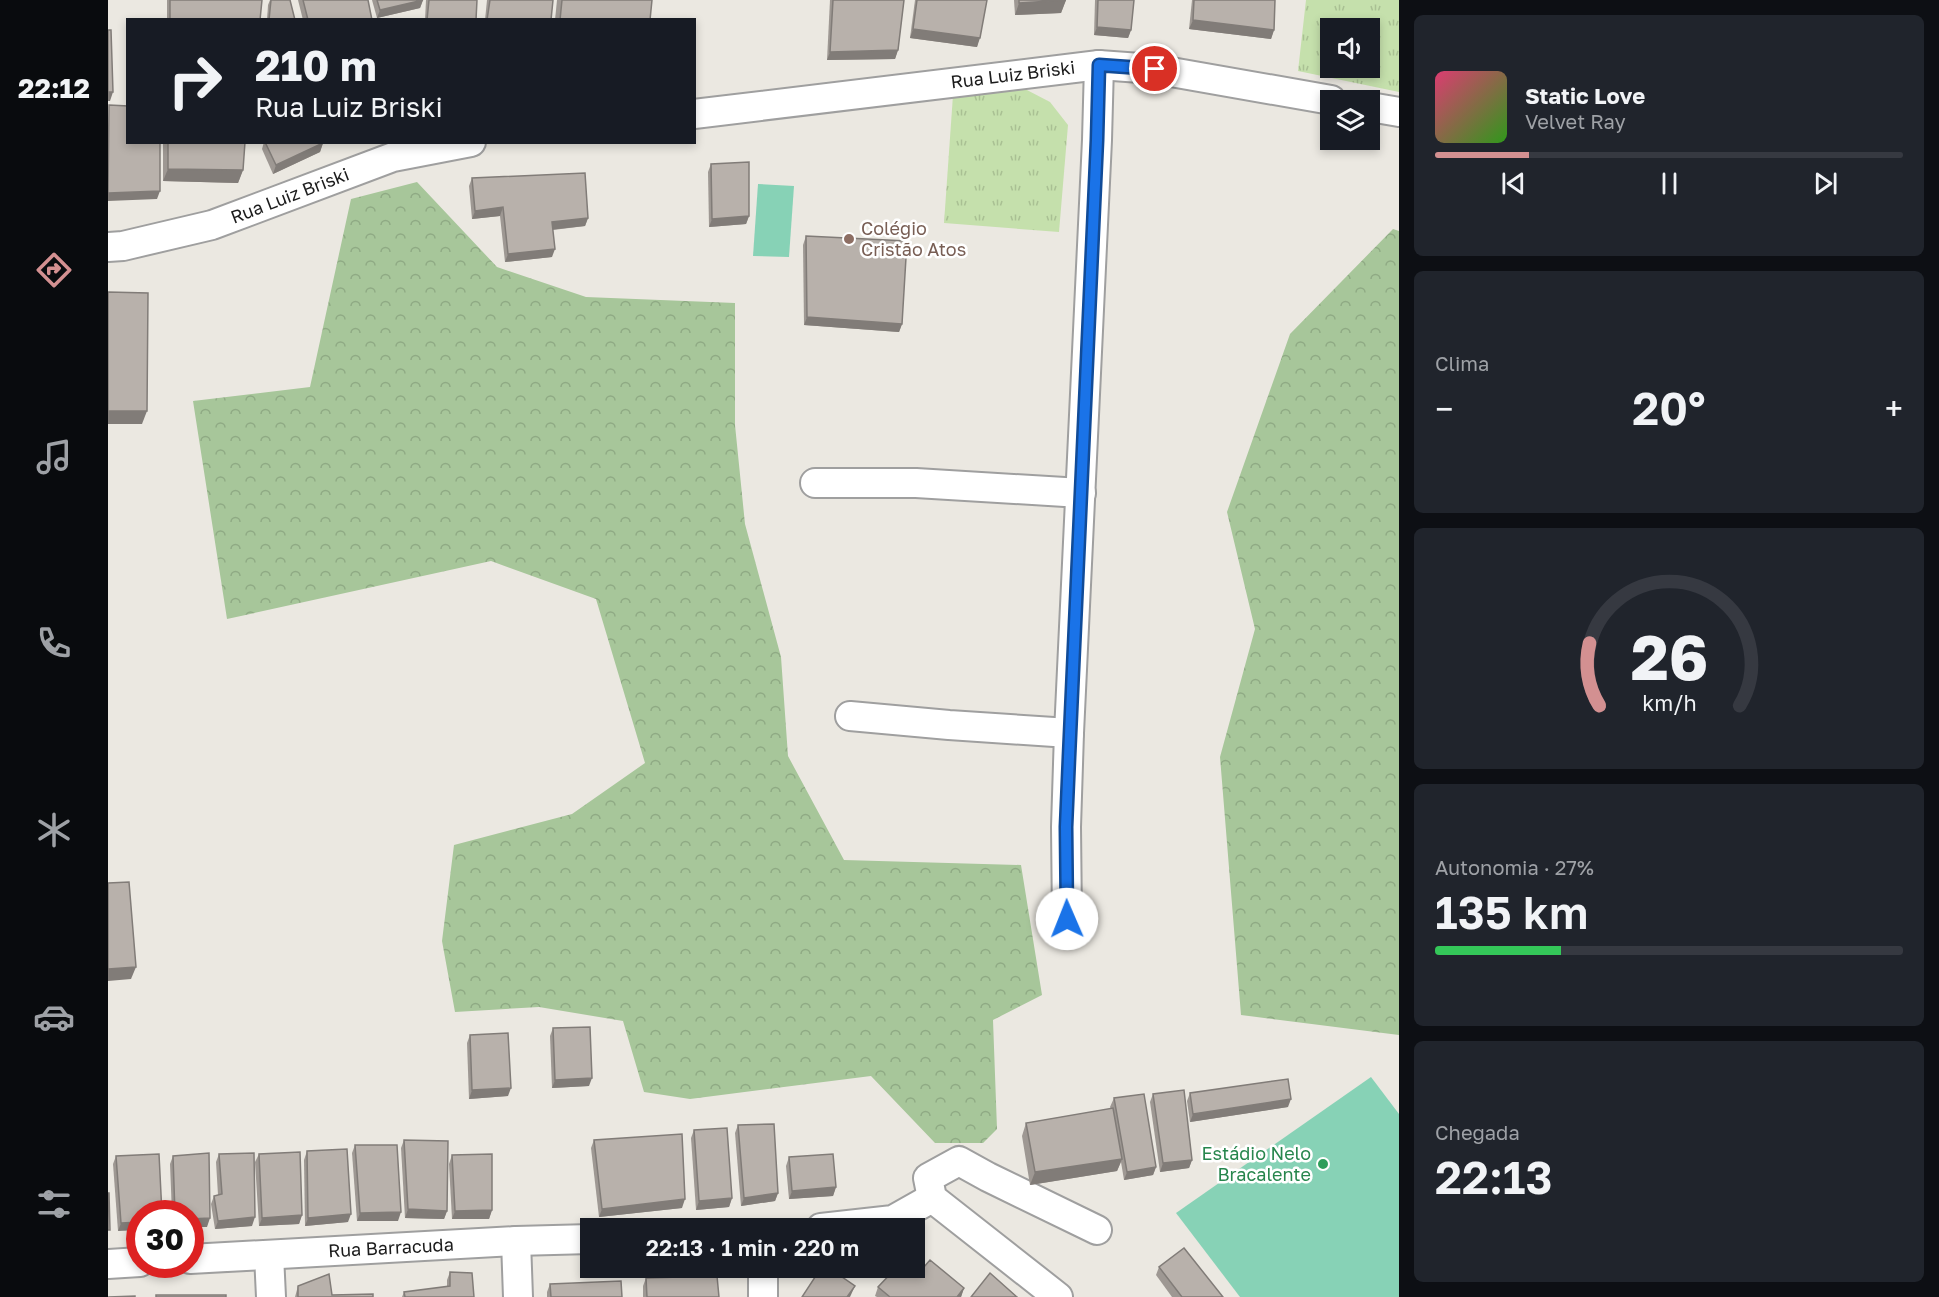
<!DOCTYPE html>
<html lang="pt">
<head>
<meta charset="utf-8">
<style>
	:root { --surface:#171b24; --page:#20242c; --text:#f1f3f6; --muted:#9ea1a6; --line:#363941; --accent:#d39091 }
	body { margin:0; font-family:"Golos Text",sans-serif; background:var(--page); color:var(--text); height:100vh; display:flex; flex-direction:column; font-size:22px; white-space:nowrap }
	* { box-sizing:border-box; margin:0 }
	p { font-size:20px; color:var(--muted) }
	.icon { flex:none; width:33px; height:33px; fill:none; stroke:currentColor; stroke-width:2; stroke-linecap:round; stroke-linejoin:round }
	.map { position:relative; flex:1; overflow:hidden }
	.details { display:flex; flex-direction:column; gap:15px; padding:15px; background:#0d0f14; width:540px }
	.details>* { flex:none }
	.guide { position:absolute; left:18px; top:18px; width:570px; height:126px; border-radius:0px; box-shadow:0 3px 9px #0003; background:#171b24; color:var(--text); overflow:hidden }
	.tools { position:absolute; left:1212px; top:18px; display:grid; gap:12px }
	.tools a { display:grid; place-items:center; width:60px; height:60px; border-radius:0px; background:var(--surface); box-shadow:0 3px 9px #0003; font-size:30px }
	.speed { position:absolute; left:18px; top:1200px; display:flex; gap:12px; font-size:30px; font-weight:700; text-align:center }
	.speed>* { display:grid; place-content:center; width:78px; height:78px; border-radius:50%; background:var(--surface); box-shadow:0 3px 9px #0003; line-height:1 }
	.speed .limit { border:9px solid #d22; background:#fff; color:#111 }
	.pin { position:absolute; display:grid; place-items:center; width:51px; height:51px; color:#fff; margin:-26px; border:3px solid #fff; border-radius:50%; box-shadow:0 2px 6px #0007 }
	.me { position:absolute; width:66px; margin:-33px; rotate:359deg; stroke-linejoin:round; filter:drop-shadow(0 0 4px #0008) }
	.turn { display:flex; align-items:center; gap:21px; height:126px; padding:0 30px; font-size:27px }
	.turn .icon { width:78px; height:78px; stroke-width:2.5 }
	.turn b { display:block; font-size:42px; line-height:51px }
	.big { font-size:45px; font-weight:600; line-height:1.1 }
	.details .widget { flex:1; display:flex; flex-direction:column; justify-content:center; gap:9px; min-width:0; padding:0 21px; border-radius:9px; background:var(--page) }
	.details .dial { align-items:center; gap:0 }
	.dial svg { height:156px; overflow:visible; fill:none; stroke:var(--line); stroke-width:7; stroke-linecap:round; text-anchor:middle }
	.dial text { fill:var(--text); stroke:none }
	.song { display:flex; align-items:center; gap:18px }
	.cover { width:72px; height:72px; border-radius:9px; background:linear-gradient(135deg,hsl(340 70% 55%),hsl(110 70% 35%)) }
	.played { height:6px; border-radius:3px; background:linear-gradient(90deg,var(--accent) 20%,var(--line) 20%) }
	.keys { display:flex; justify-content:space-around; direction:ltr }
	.heat { display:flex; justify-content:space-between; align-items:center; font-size:33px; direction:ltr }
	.charge { height:9px; border-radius:4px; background:linear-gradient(90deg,#34c759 27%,var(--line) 0) }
	.trip { position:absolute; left:472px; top:1218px; width:345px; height:60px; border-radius:0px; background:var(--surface); box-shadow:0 3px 9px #0003; font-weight:600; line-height:60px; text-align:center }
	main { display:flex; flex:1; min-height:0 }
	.dock { display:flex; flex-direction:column; width:108px; justify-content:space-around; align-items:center; background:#090b0e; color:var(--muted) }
	.dock .icon { width:42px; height:42px }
	.dock .active { color:var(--accent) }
	.dock b { font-size:27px; color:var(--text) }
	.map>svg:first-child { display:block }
	.grass { fill:url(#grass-tufts); fill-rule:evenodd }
	.forest { fill:url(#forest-crowns) }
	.pitch { fill:#87d2b6 }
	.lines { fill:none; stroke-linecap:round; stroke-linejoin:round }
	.minor-casing { stroke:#9f9f9f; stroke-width:32 }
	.minor { stroke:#fff; stroke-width:28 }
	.wall { fill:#9e9893 }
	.shaded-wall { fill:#817c78 }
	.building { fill:#b8b1ab; stroke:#817c78; stroke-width:1.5 }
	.route-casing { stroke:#114b97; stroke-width:15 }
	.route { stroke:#1a73e8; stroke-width:10 }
	.education-dot { fill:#8d6e63; stroke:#fff; stroke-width:2 }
	.leisure-dot { fill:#2e9e5b; stroke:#fff; stroke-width:2 }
	.labels { text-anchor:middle; stroke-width:5; stroke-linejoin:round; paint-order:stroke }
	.street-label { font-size:18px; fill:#1b1b1b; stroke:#fff }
	.education-label { font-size:18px; fill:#785e54; stroke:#fff; text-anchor:start }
	.leisure-label { font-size:18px; fill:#27864d; stroke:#fff; text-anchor:end }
</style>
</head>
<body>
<main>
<nav class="dock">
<b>22:12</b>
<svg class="icon active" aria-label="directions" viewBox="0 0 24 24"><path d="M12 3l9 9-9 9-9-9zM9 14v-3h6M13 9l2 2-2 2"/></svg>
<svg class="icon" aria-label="music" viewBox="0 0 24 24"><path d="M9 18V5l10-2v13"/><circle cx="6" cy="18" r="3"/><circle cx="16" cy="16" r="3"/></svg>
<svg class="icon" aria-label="phone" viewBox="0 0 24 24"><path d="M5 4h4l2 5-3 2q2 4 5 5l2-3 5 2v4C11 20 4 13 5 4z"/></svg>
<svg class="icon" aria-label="climate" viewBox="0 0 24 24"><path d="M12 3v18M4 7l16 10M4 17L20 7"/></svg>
<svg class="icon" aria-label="car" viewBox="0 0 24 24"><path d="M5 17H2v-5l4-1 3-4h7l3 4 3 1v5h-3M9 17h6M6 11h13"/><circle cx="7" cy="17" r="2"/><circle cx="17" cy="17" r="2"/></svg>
<svg class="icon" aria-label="filters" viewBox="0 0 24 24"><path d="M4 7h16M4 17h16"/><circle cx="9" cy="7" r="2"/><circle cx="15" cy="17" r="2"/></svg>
</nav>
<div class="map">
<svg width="1291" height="1297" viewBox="0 0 1291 1297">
	<defs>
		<pattern id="grass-tufts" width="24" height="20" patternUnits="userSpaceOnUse" patternTransform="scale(1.5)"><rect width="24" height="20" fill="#c5e0ac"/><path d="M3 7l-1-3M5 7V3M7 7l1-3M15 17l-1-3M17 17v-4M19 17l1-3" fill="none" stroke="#a9c093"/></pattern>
		<pattern id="forest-crowns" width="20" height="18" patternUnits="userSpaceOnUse" patternTransform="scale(1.5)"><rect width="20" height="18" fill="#a7c69a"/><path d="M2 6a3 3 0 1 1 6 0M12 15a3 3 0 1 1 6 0" fill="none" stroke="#8faa84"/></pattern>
	</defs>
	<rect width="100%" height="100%" fill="#ebe8e1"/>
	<g class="grass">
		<path d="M1198 0H1291V92L1190 71ZM1222 28H1262V68H1222Z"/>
		<polygon points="917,89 942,102 960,125 951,232 836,223 845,95"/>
	</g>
	<g class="forest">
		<polygon points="309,182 389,267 478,297 627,303 627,425 637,524 673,657 680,756 736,860 913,865 934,995 885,1020 889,1129 875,1143 827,1143 763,1076 582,1099 536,1092 515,1021 431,1007 347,1012 334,941 346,845 464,814 537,763 488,599 383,561 119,619 85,401 202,387 243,199"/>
		<polygon points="1285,229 1291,231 1291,1035 1133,1015 1112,757 1147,629 1119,512 1182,334"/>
	</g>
	<g class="pitch">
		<polygon points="650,184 686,186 681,257 645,256"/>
		<polygon points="1263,1077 1291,1114 1291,1297 1132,1297 1068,1213"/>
	</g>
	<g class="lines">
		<g class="minor-casing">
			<g id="minor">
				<polyline points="1262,107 1291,112"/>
				<polyline points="586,114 991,65 1046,69 1223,100"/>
				<polyline points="0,247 15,246 104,225 285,157 363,142"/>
				<polyline points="707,483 808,483 973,493"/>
				<polyline points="742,716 841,725 961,733"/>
				<polyline points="959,919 958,827 961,733 989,140 991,65"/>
				<polyline points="713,1228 785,1220 824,1198"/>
				<polyline points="408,1241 410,1297"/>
				<polyline points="161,1255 163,1297"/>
				<polyline points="82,1259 408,1241 483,1239"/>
				<polyline points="0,1264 32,1262"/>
				<polyline points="655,1297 655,1268"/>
				<polyline points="950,1297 824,1198 820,1178 851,1161 880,1177 989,1230"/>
			</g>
		</g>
		<use href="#minor" class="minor"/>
	</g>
	<g class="wall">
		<polygon points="59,0 154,0 152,20 59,20"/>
		<polygon points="162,0 182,0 187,20 159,20 160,5"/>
		<polygon points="190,0 260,0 264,20 195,20"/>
		<polygon points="264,0 315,0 312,8 269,18"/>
		<polygon points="318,0 369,0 368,20 317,20"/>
		<polygon points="379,0 445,0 443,20 377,20"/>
		<polygon points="449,0 544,0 542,20 447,20"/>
		<polygon points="722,0 796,0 790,50 787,59 719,60"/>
		<polygon points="807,0 879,0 869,47 802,38"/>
		<polygon points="906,0 958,0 953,13 907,15"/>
		<polygon points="987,0 1026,0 1023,30 1020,38 986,35"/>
		<polygon points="1084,0 1167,0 1166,30 1163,39 1081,29"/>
		<polygon points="55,142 137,142 135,170 130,183 55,181"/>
		<polygon points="156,142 215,142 215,143 212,152 165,174 154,149"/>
		<polygon points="603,164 641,216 638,224 601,227 600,172"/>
		<polygon points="364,178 480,218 477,226 445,230 444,257 397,262 392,216 364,219 361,186"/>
		<polygon points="698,236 794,324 791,332 696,325 695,245"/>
		<polygon points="445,1028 481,1086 444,1088 442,1036"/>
		<polygon points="362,1035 400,1096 361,1099 359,1043"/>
		<polygon points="1082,1093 1180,1107 1082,1122 1079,1101"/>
		<polygon points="1045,1094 1084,1160 1081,1168 1052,1172 1042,1102"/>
		<polygon points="1006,1098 1048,1167 1045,1175 1016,1180 1013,1162 1009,1171 922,1185 914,1136 918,1123 1003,1109 1002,1107"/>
		<polygon points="630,1125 670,1193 667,1201 633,1206 627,1133"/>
		<polygon points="586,1130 624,1198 621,1207 588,1210 583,1138"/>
		<polygon points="296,1140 339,1211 336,1219 297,1218 293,1148"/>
		<polygon points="486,1140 574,1208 491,1217 483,1148"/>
		<polygon points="247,1145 290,1221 249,1221 244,1153"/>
		<polygon points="199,1151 240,1222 197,1226 196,1160"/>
		<polygon points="111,1154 144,1226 107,1229 103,1204 106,1196 110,1195 108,1162"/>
		<polygon points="151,1154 194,1215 191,1224 151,1226 147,1162"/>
		<polygon points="344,1155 384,1210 381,1219 344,1219 341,1164"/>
		<polygon points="8,1156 54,1214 10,1231 5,1164"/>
		<polygon points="65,1156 99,1227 82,1214 64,1214 62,1164"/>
		<polygon points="681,1157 728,1187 725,1196 681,1199 678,1166"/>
		<polygon points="1051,1267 1115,1297 1064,1297 1048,1275"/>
		<polygon points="342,1272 366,1297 294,1297 296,1292 339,1287 339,1280"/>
		<polygon points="809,1275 856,1288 853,1297 769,1297 767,1296 770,1287"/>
		<polygon points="538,1278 611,1297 535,1297 535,1286"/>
		<polygon points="442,1284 514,1297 439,1297 439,1292"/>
		<polygon points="190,1286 224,1295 265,1297 187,1297"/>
	</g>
	<g class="shaded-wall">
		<polygon points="315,0 312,8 269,18 272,10"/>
		<polygon points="958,0 953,13 907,15 911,3"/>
		<polygon points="1085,20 1166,30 1163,39 1081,29"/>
		<polygon points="989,27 1023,30 1020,38 986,35"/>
		<polygon points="805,29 872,38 869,47 802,38"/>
		<polygon points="790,50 787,59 719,60 722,52"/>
		<polygon points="0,92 5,92 2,101 0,101"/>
		<polygon points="215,143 212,152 165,174 168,165"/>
		<polygon points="60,169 135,170 130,183 55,181"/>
		<polygon points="52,191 49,199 0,201 0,193"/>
		<polygon points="395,207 392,216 364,219 367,211"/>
		<polygon points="641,216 638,224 601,227 604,219"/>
		<polygon points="480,218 477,226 441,230 444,222"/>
		<polygon points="447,249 444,257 397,262 400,254"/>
		<polygon points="699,317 794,324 791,332 696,325"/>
		<polygon points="0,411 39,411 34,424 0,424"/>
		<polygon points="28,967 23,979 0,981 0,969"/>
		<polygon points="484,1078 481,1086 444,1088 447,1080"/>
		<polygon points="403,1088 400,1096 361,1099 364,1090"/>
		<polygon points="1183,1099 1180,1107 1082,1122 1085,1114"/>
		<polygon points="1014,1159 1009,1171 922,1185 927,1172"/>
		<polygon points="1084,1160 1081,1168 1052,1172 1055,1163"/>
		<polygon points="1048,1167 1045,1175 1016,1180 1019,1172"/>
		<polygon points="728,1187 725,1196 681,1199 684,1191"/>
		<polygon points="670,1193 667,1201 633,1206 636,1198"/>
		<polygon points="624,1198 621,1207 588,1210 591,1201"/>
		<polygon points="577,1199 574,1208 491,1217 494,1209"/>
		<polygon points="300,1209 339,1211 336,1219 297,1218"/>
		<polygon points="384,1210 381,1219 344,1219 347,1211"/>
		<polygon points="293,1212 290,1221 249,1221 252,1213"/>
		<polygon points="243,1214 240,1222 197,1226 200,1218"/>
		<polygon points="194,1215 191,1224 151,1226 154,1218"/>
		<polygon points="147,1217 144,1226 107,1229 110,1221"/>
		<polygon points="102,1218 99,1227 82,1227 82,1219"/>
		<polygon points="32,1222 32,1230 10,1231 13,1223"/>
		<polygon points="747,1286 742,1297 739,1297"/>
		<polygon points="856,1288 853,1297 849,1297"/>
	</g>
	<g class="building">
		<polygon points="62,0 154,0 152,20 62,20"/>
		<polygon points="163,0 182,0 187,20 161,20"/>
		<polygon points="195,0 260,0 264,20 200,20"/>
		<polygon points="269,0 315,0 272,10"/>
		<polygon points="321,0 369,0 368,20 319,20"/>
		<polygon points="382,0 445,0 443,20 379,20"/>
		<polygon points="454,0 544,0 542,20 452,20"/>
		<polygon points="725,0 796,0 790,50 722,52"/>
		<polygon points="809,0 879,0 872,38 805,29"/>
		<polygon points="911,0 958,0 911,3"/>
		<polygon points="990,0 1026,0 1023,30 989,27"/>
		<polygon points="1086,0 1167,0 1166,30 1085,20"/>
		<polygon points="0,30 3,30 5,92 0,92"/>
		<polygon points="1,105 20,106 20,142 52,142 52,191 0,193"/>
		<polygon points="60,142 137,142 135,170 60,169"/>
		<polygon points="157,142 215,142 215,143 168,165"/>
		<polygon points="641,162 641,216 604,219 603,164"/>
		<polygon points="477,173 480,218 444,222 447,249 400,254 395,207 367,211 364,178"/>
		<polygon points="698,236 799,241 794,324 699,317"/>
		<polygon points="0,292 40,293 39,411 0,411"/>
		<polygon points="21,882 28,967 0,969 0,883"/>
		<polygon points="482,1027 484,1078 447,1080 445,1028"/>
		<polygon points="400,1033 403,1088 364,1090 362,1035"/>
		<polygon points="1180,1079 1183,1099 1085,1114 1082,1093"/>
		<polygon points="1076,1090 1084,1160 1055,1163 1045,1094"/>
		<polygon points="1036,1094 1048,1167 1019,1172 1006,1098"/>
		<polygon points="1005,1108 1014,1159 927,1172 918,1123"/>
		<polygon points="666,1124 670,1193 636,1198 630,1125"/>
		<polygon points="619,1128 624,1198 591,1201 586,1130"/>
		<polygon points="574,1134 577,1199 494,1209 486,1140"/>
		<polygon points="296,1140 340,1141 339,1211 300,1209"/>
		<polygon points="247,1145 289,1145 293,1212 252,1213"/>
		<polygon points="239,1149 243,1214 200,1218 199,1151"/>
		<polygon points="192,1152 194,1215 154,1218 151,1154"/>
		<polygon points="101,1153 102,1218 82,1219 82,1214 67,1214 65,1156"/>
		<polygon points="146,1153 147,1217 110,1221 106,1196 114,1194 111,1154"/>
		<polygon points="51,1154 54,1214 32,1214 32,1222 13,1223 8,1156"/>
		<polygon points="384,1154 384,1210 347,1211 344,1155"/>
		<polygon points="725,1154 728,1187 684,1191 681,1157"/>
		<polygon points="0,1193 1,1193 2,1230 0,1230"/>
		<polygon points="1076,1248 1115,1297 1074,1297 1051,1267"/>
		<polygon points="822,1260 856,1288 849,1297 782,1297 770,1287 788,1268 799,1268 809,1275"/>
		<polygon points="713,1268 721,1268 747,1286 739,1297 694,1297"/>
		<polygon points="342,1272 364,1273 366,1297 297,1297 296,1292 342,1286"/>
		<polygon points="882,1273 909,1297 863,1297"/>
		<polygon points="221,1274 224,1295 265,1294 265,1297 190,1297 190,1286"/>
		<polygon points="609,1276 611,1297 539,1297 538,1278"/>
		<polygon points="513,1281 514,1297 443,1297 442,1284"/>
		<rect x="48" y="1295" width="70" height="2"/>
		<polygon points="27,1296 27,1297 0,1297"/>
	</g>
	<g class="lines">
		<g class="route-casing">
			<polyline id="route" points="959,919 958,827 961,757 989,140 991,65 1047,69"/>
		</g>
		<use href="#route" class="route"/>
	</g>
	<circle class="education-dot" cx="741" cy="239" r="6"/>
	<circle class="leisure-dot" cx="1215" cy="1164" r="6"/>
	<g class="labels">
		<g class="street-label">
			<text transform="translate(905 75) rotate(-7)" y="6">Rua Luiz Briski</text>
			<text transform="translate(182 196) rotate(-21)" y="6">Rua Luiz Briski</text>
			<text transform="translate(283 1248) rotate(-3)" y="6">Rua Barracuda</text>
		</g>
		<g class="education-label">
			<text x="753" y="235">Colégio<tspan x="753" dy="21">Cristão Atos</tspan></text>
		</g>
		<g class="leisure-label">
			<text x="1203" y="1160">Estádio Nelo<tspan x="1203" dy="21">Bracalente</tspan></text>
		</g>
	</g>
</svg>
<div class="tools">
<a><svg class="icon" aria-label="sound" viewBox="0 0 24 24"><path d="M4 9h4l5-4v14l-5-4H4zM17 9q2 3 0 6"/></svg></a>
<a><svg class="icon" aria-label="layers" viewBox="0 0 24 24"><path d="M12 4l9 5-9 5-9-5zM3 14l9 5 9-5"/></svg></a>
</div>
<div class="speed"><div class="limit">30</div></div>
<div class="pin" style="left:1047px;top:69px;background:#d93025"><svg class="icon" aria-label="arrive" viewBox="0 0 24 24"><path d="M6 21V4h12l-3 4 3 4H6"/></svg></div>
<svg class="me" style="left:959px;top:919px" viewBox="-20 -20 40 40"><circle r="19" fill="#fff"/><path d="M0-13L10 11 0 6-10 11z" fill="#1a73e8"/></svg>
<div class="trip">22:13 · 1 min · 220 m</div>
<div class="guide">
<div class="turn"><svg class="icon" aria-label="right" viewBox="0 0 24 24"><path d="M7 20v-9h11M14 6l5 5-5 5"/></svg><div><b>210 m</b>Rua Luiz Briski</div></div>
</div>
</div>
<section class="details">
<div class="widget">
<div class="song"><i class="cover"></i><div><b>Static Love</b><p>Velvet Ray</p></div></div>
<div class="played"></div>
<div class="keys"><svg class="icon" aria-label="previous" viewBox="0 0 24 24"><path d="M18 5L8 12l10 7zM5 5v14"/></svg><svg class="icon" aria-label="pause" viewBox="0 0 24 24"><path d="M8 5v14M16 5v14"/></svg><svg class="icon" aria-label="next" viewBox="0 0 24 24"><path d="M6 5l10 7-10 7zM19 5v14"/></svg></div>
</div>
<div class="widget"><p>Clima</p>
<div class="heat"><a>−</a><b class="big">20°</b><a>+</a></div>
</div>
<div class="widget dial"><svg viewBox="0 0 100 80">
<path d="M14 69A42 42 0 1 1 86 69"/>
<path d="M14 69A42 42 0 0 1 9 37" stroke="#d39091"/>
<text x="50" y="56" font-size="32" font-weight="700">26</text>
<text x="50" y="72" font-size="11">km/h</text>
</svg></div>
<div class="widget"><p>Autonomia · 27%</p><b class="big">135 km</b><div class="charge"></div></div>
<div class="widget"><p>Chegada</p><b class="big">22:13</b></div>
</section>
</main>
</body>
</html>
